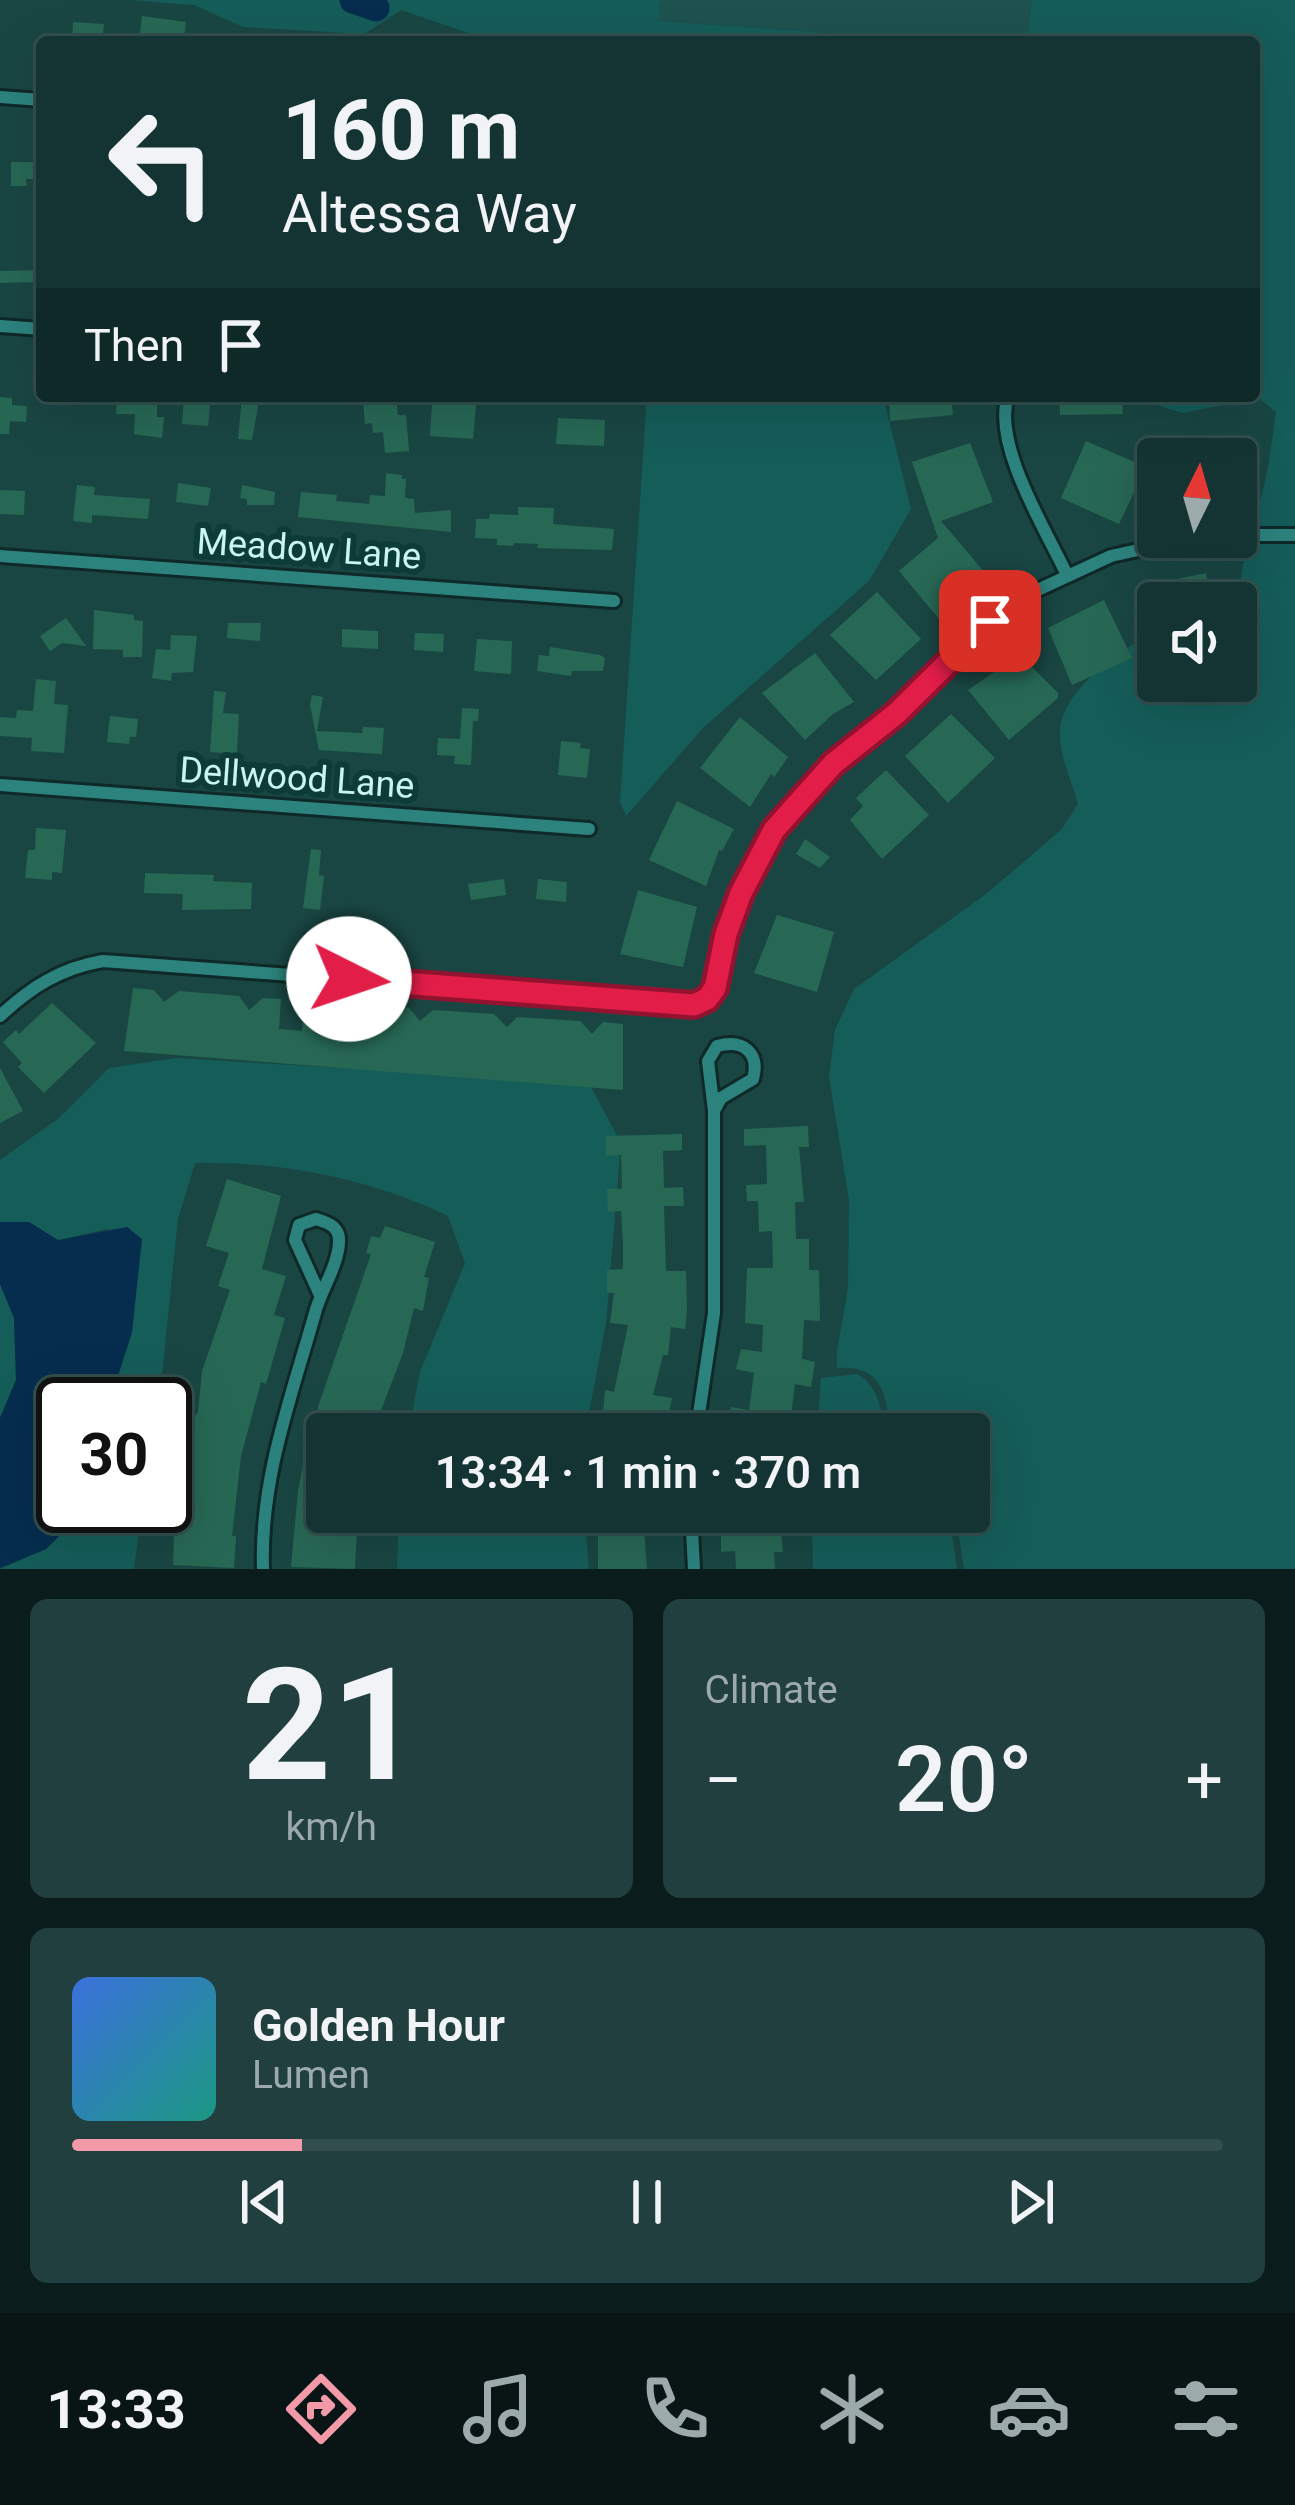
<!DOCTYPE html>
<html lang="en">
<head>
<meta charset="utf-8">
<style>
	:root { --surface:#133432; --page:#203f3e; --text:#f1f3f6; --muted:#9daaac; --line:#324f4d; --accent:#f39aa8 }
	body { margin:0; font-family:Roboto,sans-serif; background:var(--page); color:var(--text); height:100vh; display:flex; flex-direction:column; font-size:45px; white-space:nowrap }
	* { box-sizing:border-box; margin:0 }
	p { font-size:39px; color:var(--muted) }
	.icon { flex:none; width:66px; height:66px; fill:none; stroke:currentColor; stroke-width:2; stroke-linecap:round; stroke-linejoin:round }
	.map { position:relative; height:1569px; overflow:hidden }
	.drawer { display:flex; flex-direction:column; gap:30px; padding:30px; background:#0a1d1c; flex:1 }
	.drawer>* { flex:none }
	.guide { position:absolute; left:36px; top:36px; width:1224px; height:366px; border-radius:12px; box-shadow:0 12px 48px #0002,0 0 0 3px var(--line); background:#133432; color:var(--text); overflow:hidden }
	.needle { width:78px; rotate:5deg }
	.buttons { position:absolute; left:1137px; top:438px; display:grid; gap:24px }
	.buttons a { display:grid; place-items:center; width:120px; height:120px; border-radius:12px; background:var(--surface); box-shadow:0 12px 48px #0002,0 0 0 3px var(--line); font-size:60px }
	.speed { position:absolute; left:36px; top:1377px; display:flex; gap:24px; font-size:60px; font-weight:700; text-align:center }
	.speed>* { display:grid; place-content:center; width:156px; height:156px; border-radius:50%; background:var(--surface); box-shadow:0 12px 48px #0002,0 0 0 3px var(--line); line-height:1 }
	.speed .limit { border:6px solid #111; border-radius:18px; background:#fff; color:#111 }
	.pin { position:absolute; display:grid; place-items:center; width:102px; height:102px; color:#fff; margin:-51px; border-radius:24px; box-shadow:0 6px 18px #0006 }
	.me { position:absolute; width:132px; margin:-66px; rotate:94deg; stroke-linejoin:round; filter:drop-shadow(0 0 9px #0008) }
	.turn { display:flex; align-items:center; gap:42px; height:252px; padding:0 48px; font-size:54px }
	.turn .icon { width:156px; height:156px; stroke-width:2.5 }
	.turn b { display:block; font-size:84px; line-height:102px }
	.then { display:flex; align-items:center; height:114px; padding:0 48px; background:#0003; gap:24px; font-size:45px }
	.big { font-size:90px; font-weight:600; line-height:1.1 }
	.drawer .widget { flex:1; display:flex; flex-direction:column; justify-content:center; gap:18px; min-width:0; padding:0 42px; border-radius:18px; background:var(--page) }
	.drawer .dial { align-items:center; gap:0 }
	.dial b { font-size:156px; line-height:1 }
	.song { display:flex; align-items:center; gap:36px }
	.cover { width:144px; height:144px; border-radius:18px; background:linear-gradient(135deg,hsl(220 70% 55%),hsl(170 70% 35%)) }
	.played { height:12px; border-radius:6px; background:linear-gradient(90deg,var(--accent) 20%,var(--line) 20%) }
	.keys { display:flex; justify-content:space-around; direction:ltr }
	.heat { display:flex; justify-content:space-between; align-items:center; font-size:66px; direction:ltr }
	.drawer .tiles { flex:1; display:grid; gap:30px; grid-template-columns:1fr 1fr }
	.widget:last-child { grid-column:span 2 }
	.trip { position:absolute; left:306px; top:1413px; width:684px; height:120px; border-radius:12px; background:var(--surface); box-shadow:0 12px 48px #0002,0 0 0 3px var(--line); font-weight:600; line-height:120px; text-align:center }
	.tab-bar { display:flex; height:192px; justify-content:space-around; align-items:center; background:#081514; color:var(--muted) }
	.tab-bar .icon { width:84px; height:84px }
	.tab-bar .current { color:var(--accent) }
	.tab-bar b { font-size:54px; color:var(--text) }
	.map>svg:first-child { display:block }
	.built { fill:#1e524f }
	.green { fill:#155d59 }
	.water { fill:#062d4e }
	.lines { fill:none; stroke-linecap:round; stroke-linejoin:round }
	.river { stroke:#062d4e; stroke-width:27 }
	.building { fill:#276854 }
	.minor-casing { stroke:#0f2928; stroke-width:18 }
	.minor { stroke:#2c837e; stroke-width:12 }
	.route-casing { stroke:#92132f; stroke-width:30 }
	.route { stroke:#e11d48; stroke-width:21 }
	.labels { text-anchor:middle; stroke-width:12; stroke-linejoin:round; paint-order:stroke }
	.street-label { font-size:36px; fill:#cbf3ef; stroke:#0c3b38 }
</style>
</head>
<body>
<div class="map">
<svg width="1295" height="1569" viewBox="0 0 1295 1569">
	<rect width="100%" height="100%" fill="#194643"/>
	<polygon class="built" points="660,0 1032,0 1027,42 956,42 658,21"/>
	<g class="green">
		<polygon points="133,0 660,0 659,21 956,42 495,42 401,10 364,34 243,27 194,5"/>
		<path d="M1032 0H1295V1569H964L957 1524 948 1512H969V1434H891C887 1396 883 1364 837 1368V1351L848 1288 849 1200 829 1077 835 1030 854 989 986 894 1061 830 1078 804C1072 782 1058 753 1060 730 1063 692 1111 658 1140 640L1158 643V681H1236V659L1244 660C1231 588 1245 553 1264 486 1270 462 1272 436 1276 412L1259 398 1182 413 1129 396H1254V42H1027Z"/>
		<polygon points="647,396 883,396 911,509 869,581 703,728 626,816 620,802"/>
		<path d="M176 1058 589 1083 621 1143 606 1323 585 1434H408L420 1372 465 1263 448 1216C372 1179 280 1161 195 1163L178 1219 159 1404H109L132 1332 141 1238 106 1229 57 1241 29 1222H0V1160L59 1118 109 1068Z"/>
		<polygon points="0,1284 14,1317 16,1380 0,1418"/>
		<path d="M857 1374C879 1386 882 1411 884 1434H817L821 1378Z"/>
		<polygon points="90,1506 142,1506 134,1569 0,1569 46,1549"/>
		<polygon points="399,1512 584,1512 589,1569 397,1569"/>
		<polygon points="812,1512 939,1512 951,1527 957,1569 813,1569"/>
	</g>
	<polygon class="water" points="0,1222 29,1222 58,1240 127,1227 142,1239 132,1332 109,1404 63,1404 63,1506 90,1506 46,1549 0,1568 0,1418 16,1380 14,1318 0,1284"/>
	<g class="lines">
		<polyline class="river" points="353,0 376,8"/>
	</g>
	<g class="building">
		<polygon points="142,16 186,22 184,39 140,33"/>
		<polygon points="73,22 104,24 102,42 72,41"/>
		<polygon points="11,162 42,162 42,179 26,179 27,186 11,186"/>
		<polygon points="42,270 42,282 0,283 0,271"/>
		<polygon points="117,396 157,396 157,417 164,417 162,438 134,434 135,414 116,414"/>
		<polygon points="184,396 211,396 208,426 182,424"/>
		<polygon points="242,396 260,396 252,440 238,439"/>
		<polygon points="372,396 396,399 398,415 406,415 409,451 385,453 383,432 373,433 372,423 365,424 363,401 373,400"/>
		<polygon points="889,396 951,396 953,415 890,421"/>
		<polygon points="1059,396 1122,396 1123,414 1060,415"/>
		<polygon points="0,397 12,398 12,405 27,406 26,422 10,421 9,434 0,434"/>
		<polygon points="432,404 476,405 473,439 430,436"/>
		<polygon points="558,418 605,420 604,446 556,444"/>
		<polygon points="1234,435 1236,459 1172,459 1170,442"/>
		<polygon points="1086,441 1146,467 1119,524 1061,498"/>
		<polygon points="970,443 993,502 941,521 991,580 970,593 967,590 939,619 899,571 938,538 912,462"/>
		<polygon points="386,473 402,475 402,479 406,479 405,498 414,499 415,513 451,510 451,532 298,517 301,492 337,495 336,501 369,504 370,495 385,496"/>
		<polygon points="178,483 211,488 208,506 176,502"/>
		<polygon points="77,485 95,487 94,495 150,499 148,519 92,515 92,523 73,521"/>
		<polygon points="242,485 275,492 274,505 247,505 247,499 240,498"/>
		<polygon points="0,490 25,491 24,515 0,514"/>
		<polygon points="518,507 554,508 553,524 614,529 612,550 537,548 538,544 514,543 513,546 497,545 497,539 475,538 476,519 489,519 490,514 518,515"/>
		<polygon points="1206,573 1213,603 1158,603 1158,634 1152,635 1143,586"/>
		<polygon points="877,592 921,639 876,680 830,635"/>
		<polygon points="1104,600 1132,658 1072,685 1048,628"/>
		<polygon points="94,610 134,615 134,620 143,621 142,657 123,657 123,650 93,649"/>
		<polygon points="66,618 86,646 62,643 50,651 40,636"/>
		<polygon points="228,623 261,623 260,641 227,638"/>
		<polygon points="342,629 378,631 378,649 342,647"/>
		<polygon points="415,633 444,634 443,652 414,650"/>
		<polygon points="171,635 197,636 193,672 172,673 171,681 152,678 156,649 170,650"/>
		<polygon points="477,639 512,641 511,674 474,671"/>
		<polygon points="550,647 600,655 605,658 603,671 572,671 571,676 537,671 539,655 549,656"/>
		<polygon points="1016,651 1058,693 1058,698 1009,740 968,690 1000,668"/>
		<polygon points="815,653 854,702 833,714 805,740 762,693"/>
		<polygon points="36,679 56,681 54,704 68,705 64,753 31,751 32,738 0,736 0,717 16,718 17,710 33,711"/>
		<polygon points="214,691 226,692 223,713 239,714 237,754 210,752"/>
		<polygon points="312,695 323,697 317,731 362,733 363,727 384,728 382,754 319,750 310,705"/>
		<polygon points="462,708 479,709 478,721 473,721 471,765 454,764 455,756 437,755 438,738 460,739"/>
		<polygon points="951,714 995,758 948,803 905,756"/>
		<polygon points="110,716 138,719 136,737 130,737 129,744 107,742"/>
		<polygon points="740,717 788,757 774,777 771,774 750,807 700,768"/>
		<polygon points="561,741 581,743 580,748 590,749 587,778 558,775"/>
		<polygon points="886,770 929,815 882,859 850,820 863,806 856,798"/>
		<polygon points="677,801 734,829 722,851 719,850 706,886 649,860"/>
		<polygon points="36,828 66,830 62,873 52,872 52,880 25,878 28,850 35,850"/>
		<polygon points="805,839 830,857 820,868 796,854"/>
		<polygon points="311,849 321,850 319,875 324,876 320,910 303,908"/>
		<polygon points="145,873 214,875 213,881 252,883 251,909 182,910 183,894 144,893"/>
		<polygon points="504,879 506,895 471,900 468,884"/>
		<polygon points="538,879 567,882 566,902 536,899"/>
		<polygon points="638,890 697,907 683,967 620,954"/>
		<polygon points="777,915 834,932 817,992 754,973"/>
		<polygon points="133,988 154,990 164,1002 179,991 239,996 249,1010 263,998 281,999 279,1029 302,1031 304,1001 324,1002 336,1014 349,1004 409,1008 420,1021 433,1010 494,1014 507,1027 517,1017 580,1021 592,1034 603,1022 623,1024 623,1090 124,1051"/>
		<polygon points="52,1003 96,1043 44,1093 18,1067 22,1063 3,1042 16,1030 19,1034"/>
		<polygon points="0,1068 23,1111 0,1123"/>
		<polygon points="808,1126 809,1147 799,1147 804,1202 795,1202 796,1239 809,1239 809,1270 819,1270 820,1321 804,1320 802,1359 815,1362 811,1387 795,1384 791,1416 804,1418 801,1434 742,1434 743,1430 728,1428 731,1407 749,1410 754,1373 736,1369 741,1349 762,1352 763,1325 745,1323 747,1268 773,1268 772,1231 759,1232 758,1201 747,1201 746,1185 767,1184 766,1145 744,1146 744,1129"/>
		<polygon points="682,1134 682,1150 663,1151 664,1188 683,1187 684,1206 664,1206 666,1271 686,1271 687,1311 685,1329 671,1327 668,1355 663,1355 653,1395 672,1398 668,1418 646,1415 645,1434 601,1434 605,1390 614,1392 628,1325 610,1323 614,1293 607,1293 607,1270 623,1269 623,1244 621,1211 608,1212 607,1189 622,1189 621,1155 606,1156 606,1136"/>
		<polygon points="227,1179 281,1196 262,1269 286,1276 274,1315 285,1318 266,1384 261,1382 241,1456 232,1536 236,1536 234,1568 173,1565 175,1496 183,1496 181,1445 198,1411 202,1371 230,1290 218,1286 229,1253 206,1246"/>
		<polygon points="385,1226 435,1242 424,1277 429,1278 423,1311 414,1308 403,1353 372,1434 327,1434 327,1512 358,1512 355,1569 291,1567 298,1490 307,1446 311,1447 318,1407 371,1254 366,1253 371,1236 380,1238"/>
		<polygon points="582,1512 664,1512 664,1529 644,1529 647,1569 598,1569 598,1528 582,1528"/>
		<polygon points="743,1512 779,1512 783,1552 774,1552 775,1569 736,1569 735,1551 721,1552 721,1534 744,1533"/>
	</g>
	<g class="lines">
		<g class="minor-casing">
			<g id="minor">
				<polyline points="0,97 42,100"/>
				<polyline points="0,326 42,329"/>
				<path d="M1008 396C992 444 1046 530 1066 573"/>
				<polyline points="1236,535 1295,535"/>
				<polyline points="0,556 614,601"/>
				<polyline points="0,785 589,829"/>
				<path d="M0 1016C31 987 61 968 103 961L694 1005 707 999 715 988 726 934 741 893 774 830 853 746 897 713 990 621 1029 594 1111 556 1196 537"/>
				<path d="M696 1434 714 1313V1111L708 1061 717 1046C744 1039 760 1053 753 1079L721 1098 714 1111"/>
				<polyline points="691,1512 694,1569"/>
				<path d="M263 1569C260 1479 291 1398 315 1313 321 1290 338 1266 339 1242 340 1227 329 1223 316 1219L299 1225 295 1240 320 1295"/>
			</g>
		</g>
		<use href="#minor" class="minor"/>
	</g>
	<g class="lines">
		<g class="route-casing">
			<polyline id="route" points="349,979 694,1005 707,999 715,988 726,934 741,893 774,830 833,764 897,713 990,621"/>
		</g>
		<use href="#route" class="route"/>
	</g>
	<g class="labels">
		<g class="street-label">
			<text transform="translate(309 548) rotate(4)" y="13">Meadow Lane</text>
			<text transform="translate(297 777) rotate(4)" y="13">Dellwood Lane</text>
		</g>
	</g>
</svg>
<div class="buttons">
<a><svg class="needle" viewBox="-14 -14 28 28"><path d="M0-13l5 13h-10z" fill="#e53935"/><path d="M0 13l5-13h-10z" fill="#9daaac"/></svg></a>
<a><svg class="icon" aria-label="sound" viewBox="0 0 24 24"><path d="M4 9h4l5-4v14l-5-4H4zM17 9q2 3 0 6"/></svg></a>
</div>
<div class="speed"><div class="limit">30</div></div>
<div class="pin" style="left:990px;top:621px;background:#d93025"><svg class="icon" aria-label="arrive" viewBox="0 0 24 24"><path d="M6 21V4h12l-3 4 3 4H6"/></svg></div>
<svg class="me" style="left:349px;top:979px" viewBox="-20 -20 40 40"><circle r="19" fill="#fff"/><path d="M0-13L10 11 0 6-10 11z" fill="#e11d48"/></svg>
<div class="trip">13:34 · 1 min · 370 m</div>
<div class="guide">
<div class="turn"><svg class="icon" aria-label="left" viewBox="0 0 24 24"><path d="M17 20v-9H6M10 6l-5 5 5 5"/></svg><div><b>160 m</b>Altessa Way</div></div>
<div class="then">Then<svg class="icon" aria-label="arrive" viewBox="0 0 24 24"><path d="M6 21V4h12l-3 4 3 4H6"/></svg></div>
</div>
</div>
<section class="drawer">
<div class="tiles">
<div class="widget dial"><b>21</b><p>km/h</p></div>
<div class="widget"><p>Climate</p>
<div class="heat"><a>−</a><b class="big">20°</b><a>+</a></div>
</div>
<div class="widget">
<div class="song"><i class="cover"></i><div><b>Golden Hour</b><p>Lumen</p></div></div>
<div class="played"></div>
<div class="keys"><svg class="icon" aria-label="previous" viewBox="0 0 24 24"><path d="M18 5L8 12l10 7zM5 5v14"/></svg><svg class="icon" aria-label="pause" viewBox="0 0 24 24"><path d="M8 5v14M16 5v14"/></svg><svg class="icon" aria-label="next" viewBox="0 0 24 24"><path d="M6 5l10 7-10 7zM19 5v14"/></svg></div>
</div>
</div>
</section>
<nav class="tab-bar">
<b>13:33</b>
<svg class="icon current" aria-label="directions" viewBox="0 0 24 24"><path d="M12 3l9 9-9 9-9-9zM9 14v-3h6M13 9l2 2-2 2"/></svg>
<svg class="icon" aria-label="music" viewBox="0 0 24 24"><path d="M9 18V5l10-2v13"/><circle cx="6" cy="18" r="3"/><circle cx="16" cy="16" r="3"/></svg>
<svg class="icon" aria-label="phone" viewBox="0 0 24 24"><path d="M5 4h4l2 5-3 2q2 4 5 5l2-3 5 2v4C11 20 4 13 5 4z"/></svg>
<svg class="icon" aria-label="climate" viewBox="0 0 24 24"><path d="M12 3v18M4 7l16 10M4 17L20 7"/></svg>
<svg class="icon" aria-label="car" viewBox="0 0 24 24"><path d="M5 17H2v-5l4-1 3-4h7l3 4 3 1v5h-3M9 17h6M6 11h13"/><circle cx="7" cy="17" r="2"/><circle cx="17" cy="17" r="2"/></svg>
<svg class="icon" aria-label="filters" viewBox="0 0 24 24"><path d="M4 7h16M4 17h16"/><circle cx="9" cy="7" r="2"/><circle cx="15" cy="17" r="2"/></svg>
</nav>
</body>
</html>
